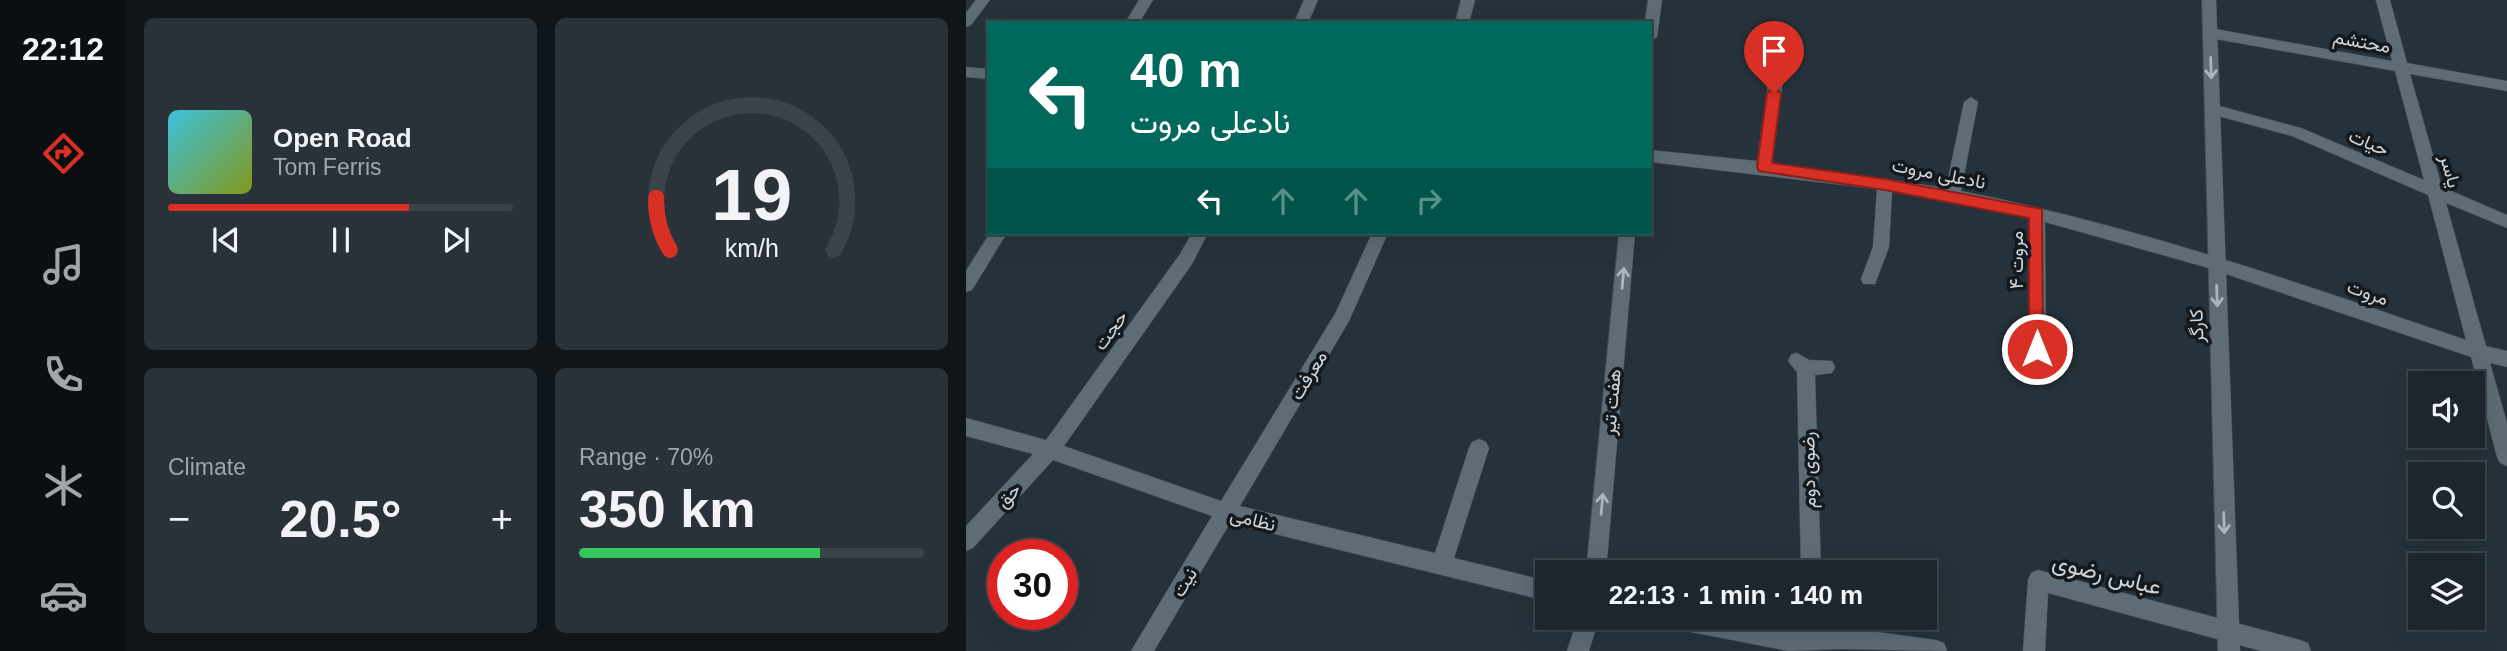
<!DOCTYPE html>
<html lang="en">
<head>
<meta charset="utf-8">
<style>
	:root { --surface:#1c262c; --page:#293238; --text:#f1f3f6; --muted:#a0a5a9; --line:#3a4348; --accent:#d93025 }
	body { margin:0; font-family:Arial,Vazirmatn,sans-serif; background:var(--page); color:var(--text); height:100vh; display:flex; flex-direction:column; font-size:26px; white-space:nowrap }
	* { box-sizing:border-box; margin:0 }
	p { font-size:23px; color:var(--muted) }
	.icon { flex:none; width:38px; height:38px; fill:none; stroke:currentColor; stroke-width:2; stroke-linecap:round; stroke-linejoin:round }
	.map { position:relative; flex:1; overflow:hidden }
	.panel { display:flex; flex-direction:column; gap:18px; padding:18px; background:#0f1518; width:840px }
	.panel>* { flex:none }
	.top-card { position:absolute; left:21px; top:21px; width:665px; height:214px; border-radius:0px; box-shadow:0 7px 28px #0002,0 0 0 2px var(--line); background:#00695c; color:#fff; overflow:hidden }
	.tools { position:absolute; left:1442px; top:371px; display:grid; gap:14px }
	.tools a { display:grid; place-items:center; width:77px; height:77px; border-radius:0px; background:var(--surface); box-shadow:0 7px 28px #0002,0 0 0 2px var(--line); font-size:35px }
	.speed { position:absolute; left:21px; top:539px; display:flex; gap:14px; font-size:35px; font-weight:700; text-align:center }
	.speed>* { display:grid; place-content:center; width:91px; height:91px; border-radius:50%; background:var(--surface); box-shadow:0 7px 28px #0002,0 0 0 2px var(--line); line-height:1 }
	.speed .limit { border:10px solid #d22; background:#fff; color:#111 }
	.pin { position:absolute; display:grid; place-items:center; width:60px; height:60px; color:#fff; margin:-72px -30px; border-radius:50% 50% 50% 0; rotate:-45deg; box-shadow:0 0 7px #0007 }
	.pin .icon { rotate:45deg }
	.me { position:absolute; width:77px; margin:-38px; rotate:0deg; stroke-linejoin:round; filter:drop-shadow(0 0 5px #0008) }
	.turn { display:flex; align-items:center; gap:24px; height:147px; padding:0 28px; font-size:32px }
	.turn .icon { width:91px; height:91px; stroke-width:2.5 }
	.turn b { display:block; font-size:49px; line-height:60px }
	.lanes { display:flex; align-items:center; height:66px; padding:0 28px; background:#0003; justify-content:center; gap:35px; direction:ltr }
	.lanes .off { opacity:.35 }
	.big { font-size:52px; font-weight:600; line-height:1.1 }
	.panel .widget { flex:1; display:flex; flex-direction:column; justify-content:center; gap:10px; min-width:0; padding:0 24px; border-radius:10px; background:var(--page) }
	.panel .dial { align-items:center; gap:0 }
	.dial svg { height:182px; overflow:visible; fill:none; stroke:var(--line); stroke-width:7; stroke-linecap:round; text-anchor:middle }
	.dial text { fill:var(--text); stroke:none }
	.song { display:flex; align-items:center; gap:21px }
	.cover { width:84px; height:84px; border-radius:10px; background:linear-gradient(135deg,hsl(190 70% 55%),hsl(70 70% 35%)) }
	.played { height:7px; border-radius:4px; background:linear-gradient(90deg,var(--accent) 70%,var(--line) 70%) }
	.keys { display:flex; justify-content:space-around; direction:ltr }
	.heat { display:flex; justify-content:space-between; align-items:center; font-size:38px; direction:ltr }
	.charge { height:10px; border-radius:5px; background:linear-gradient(90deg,#34c759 70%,var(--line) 0) }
	.panel .tiles { flex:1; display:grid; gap:18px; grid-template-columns:repeat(2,1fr) }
	.trip { position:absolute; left:569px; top:560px; width:402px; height:70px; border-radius:0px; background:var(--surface); box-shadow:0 7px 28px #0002,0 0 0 2px var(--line); font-weight:600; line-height:70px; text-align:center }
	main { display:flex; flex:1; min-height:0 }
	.tab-bar { display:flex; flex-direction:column; width:126px; justify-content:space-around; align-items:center; background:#0b0f12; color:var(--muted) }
	.tab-bar .icon { width:49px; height:49px }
	.tab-bar .on { color:var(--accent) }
	.tab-bar b { font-size:32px; color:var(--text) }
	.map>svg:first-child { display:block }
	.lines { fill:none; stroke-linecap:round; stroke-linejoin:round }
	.minor-casing { stroke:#434e55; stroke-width:1 }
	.tertiary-casing { stroke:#434e55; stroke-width:1 }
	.minor { fill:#5d6c75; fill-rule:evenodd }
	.tertiary { fill:#5d6c75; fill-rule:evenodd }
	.oneway { stroke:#abb6bc }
	.route { fill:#d93025; stroke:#8d1f18; stroke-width:2 }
	.labels { text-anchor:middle; stroke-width:7; stroke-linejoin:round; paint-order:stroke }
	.street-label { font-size:19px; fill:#cdd5db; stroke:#14191d }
	.near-street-label { font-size:23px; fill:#cdd5db; stroke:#14191d }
</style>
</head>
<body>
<main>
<nav class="tab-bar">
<b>22:12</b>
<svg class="icon on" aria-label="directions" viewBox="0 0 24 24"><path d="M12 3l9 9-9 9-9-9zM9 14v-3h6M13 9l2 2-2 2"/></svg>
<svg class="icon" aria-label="music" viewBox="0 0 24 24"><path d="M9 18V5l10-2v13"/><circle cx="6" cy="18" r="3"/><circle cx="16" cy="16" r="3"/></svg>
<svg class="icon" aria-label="phone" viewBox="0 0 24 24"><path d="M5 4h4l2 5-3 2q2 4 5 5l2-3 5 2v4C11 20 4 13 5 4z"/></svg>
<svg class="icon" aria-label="climate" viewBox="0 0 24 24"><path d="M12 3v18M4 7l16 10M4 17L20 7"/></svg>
<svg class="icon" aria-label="car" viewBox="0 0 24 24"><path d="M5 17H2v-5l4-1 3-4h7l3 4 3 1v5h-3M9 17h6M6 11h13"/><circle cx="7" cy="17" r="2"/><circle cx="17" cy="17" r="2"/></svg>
</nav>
<section class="panel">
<div class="tiles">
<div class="widget">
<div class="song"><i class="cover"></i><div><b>Open Road</b><p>Tom Ferris</p></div></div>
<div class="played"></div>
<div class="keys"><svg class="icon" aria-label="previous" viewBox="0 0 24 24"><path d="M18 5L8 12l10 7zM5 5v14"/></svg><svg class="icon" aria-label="pause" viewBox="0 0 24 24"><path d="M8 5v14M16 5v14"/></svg><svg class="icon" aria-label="next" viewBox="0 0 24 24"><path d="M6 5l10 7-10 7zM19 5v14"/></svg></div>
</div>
<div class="widget dial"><svg viewBox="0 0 100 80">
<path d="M14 69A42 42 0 1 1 86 69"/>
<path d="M14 69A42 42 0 0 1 8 46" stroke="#d93025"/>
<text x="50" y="56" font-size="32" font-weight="700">19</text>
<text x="50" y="72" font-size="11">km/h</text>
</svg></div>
<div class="widget"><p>Climate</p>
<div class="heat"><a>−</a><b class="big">20.5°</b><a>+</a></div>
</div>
<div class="widget"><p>Range · 70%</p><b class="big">350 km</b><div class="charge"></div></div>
</div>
</section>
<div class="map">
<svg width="1541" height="651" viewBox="0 0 1541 651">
	<rect width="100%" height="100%" fill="#26323b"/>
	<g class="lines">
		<g class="minor-casing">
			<g id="minor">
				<polygon points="10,0 24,0 5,25 0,27 0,13"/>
				<polygon points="173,0 187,0 173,23 159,23"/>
				<polygon points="338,0 352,0 342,23 328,23"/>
				<polygon points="495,0 509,0 503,23 489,23"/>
				<path d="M1410 0H1424L1441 63 1541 81V91L1444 74 1476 187 1541 215V228L1480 203 1520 346 1541 351V367L1524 363 1541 423V466L1534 463 1531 457 1505 357 1239 267 1079 222 1080 349 1077 354 1071 357 1065 354 1062 349 1063 218 926 191 923 247 909 284H897L895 279 907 247 911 189 684 162V150L791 161 808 43 815 38 822 43 806 163 980 188 998 102 1005 97 1012 102 995 191C1167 225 1334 283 1500 340L1462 195 1326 136 1241 113 1239 109 1246 104 1335 128 1458 180 1429 71 1244 38 1237 33 1244 28 1426 61Z"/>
				<polygon points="0,67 23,69 23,79 0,77"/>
				<polygon points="24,233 41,233 6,290 0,292 0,271"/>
				<polygon points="226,233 242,233 226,264 98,446 255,501 370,312 406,233 422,233 383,321 274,506 469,553 503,448 506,442 513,439 520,442 523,448 488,558 581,581 581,601 264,523 188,651 165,651 246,516 87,460 7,548 0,551 0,526 67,454 0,436 0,418 80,440 214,254"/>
				<polygon points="831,353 843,360 866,361 869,367 866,373 849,375 855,572 835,572 831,372 822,361 825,355"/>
				<polygon points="1072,570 1334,640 1342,643 1345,651 1295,651 1082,593 1079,651 1057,651 1062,580 1065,573"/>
				<polygon points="698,618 762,618 836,632 836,618 856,618 857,632 874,627 970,640 978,643 981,651 874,649 823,651 709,629 702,625"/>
			</g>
		</g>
		<g class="tertiary-casing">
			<g id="tertiary">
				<polygon points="682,0 696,0 691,37 684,42 684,23 679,23"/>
				<polygon points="1236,0 1250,0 1274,651 1252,651"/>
				<polygon points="653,233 669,233 640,572 620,572"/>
				<polygon points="612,618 633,618 623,651 601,651"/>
			</g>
		</g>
		<use href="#minor" class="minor"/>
		<use href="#tertiary" class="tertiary"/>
	</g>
	<defs><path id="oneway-shaft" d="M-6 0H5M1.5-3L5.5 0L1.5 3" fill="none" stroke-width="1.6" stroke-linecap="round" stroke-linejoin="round" transform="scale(1.75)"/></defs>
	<g class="oneway">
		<use href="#oneway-shaft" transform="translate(1245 68) rotate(88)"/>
		<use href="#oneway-shaft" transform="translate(657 278) rotate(-85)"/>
		<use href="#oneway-shaft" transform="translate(1251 296) rotate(88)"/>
		<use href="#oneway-shaft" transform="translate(636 504) rotate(-85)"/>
		<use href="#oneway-shaft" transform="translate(1258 523) rotate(88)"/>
	</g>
	<polygon class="route" points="808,88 815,93 806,163 919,179 1076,209 1077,354 1071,356 1063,349 1063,218 919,190 793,171 791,167 801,93"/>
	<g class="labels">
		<g class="street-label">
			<text transform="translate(1396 41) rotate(10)" y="7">محتشم</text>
			<text transform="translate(1403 142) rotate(23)" y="7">حیات</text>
			<text transform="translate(1485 171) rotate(75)" y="7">یاسر</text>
			<text transform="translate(973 173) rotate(11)" y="7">نادعلی مروت</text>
			<text transform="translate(1050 260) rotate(-90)" y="7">مروت ۴</text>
			<text transform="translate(1402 292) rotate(19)" y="7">مروت</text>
			<text transform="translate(1230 326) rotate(-92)" y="7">کارگر</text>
			<text transform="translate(144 330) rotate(-54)" y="7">حجت</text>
			<text transform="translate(342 375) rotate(-59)" y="7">معرفت</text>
			<text transform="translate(645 402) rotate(-85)" y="7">هفت تیر</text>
			<text transform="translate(842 470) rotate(-91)" y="7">رضوی دوم</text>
			<text transform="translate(42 495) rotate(-47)" y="7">حق</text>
			<text transform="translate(287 519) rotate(14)" y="7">نظامی</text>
			<text transform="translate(218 582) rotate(-59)" y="7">نیت</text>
		</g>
		<g class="near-street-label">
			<text transform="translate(1141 574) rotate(14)" y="8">عباس رضوی</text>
		</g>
	</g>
</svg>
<div class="tools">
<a><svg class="icon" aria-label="sound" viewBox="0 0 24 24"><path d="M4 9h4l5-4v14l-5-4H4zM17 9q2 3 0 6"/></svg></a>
<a><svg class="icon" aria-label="search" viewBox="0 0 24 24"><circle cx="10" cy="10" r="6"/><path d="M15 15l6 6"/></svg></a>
<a><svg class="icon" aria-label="layers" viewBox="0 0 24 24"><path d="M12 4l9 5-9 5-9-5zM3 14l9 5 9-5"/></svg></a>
</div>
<div class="speed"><div class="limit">30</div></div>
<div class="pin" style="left:808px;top:93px;background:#d93025"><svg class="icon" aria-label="arrive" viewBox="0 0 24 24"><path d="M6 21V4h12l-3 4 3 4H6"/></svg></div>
<svg class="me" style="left:1071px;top:349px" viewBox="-20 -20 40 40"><circle r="17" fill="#d93025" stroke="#fff" stroke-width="3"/><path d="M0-11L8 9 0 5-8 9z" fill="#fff"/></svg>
<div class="trip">22:13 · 1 min · 140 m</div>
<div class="top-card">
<div class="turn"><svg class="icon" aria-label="left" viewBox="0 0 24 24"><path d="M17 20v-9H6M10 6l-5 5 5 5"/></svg><div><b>40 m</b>نادعلی مروت</div></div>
<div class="lanes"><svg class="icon" aria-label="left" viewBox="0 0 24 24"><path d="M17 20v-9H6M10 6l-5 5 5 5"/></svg><svg class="icon off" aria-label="ahead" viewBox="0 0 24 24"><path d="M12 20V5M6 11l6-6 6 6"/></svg><svg class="icon off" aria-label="ahead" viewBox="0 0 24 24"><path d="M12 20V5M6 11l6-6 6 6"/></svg><svg class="icon off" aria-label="right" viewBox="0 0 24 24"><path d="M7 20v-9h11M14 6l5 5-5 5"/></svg></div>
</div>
</div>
</main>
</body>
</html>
